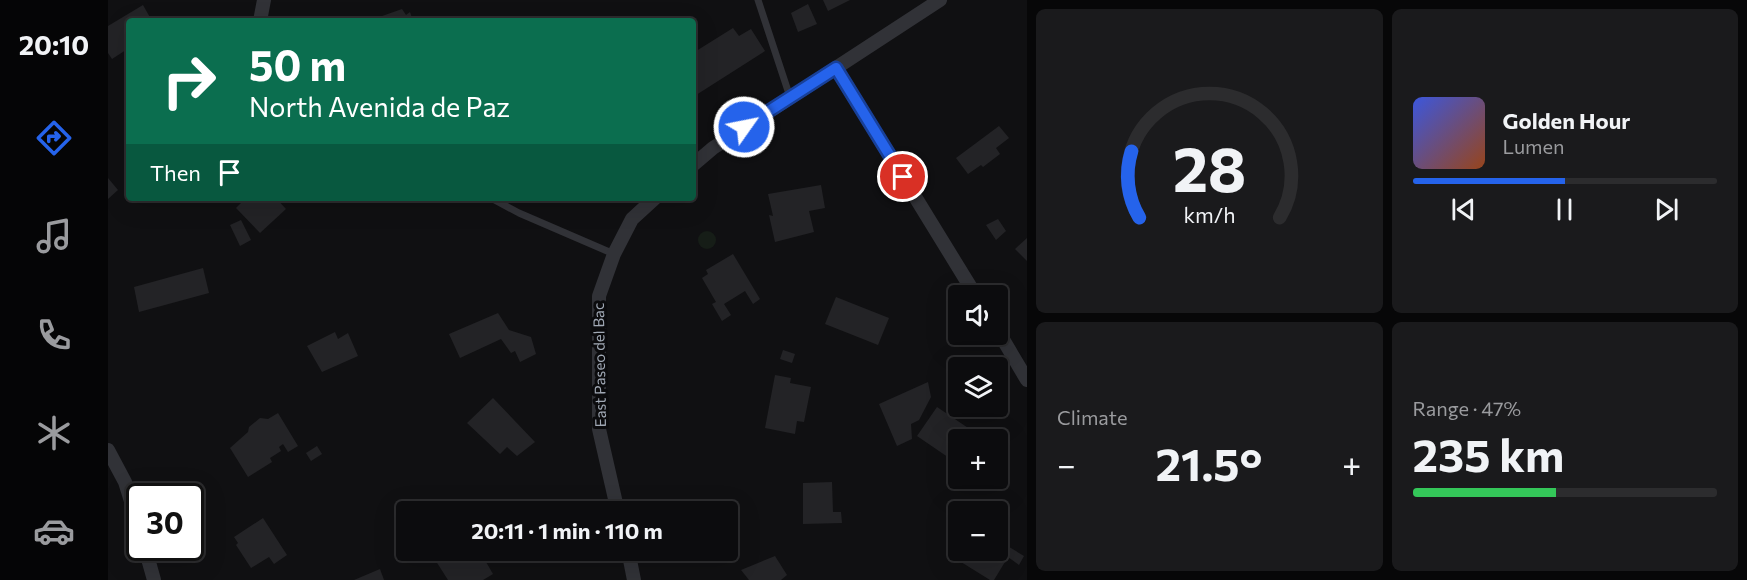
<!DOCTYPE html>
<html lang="en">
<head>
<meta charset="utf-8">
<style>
	:root { --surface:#0c0c0e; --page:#1a1a1c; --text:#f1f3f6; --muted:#9a9b9e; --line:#2c2c2e; --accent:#2563eb }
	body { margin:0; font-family:Commissioner,sans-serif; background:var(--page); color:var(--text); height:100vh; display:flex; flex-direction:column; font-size:22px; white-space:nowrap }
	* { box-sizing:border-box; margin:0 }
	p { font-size:20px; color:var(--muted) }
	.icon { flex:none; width:33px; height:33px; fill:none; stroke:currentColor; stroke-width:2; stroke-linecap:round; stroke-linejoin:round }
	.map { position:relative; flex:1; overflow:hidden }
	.sheet { display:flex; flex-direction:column; gap:9px; padding:9px; background:#070708; width:720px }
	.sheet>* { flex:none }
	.top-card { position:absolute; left:18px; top:18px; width:570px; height:183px; border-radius:6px; box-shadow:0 6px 24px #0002,0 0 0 2px var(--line); background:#0b6e4f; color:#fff; overflow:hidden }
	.tools { position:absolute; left:840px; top:285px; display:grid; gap:12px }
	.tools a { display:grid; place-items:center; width:60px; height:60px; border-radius:6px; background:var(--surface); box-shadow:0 6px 24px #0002,0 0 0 2px var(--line); font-size:30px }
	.speed { position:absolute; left:18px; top:483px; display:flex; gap:12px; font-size:30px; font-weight:700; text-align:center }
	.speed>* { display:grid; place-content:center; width:78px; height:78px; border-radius:50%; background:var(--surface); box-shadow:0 6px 24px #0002,0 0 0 2px var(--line); line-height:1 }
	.speed .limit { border:3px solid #111; border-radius:9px; background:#fff; color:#111 }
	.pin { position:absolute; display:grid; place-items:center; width:51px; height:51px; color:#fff; margin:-26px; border:3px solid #fff; border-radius:50%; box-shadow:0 2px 6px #0007 }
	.me { position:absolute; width:66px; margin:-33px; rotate:57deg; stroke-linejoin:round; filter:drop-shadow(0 0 4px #0008) }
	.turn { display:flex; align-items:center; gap:21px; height:126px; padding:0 24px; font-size:27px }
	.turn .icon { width:78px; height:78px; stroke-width:2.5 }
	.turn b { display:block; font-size:42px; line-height:51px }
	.then { display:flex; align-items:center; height:57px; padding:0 24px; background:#0003; gap:12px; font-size:22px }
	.big { font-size:45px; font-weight:700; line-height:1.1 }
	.sheet .card { flex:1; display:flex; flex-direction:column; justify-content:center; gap:9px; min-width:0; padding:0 21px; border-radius:9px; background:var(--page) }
	.sheet .dial { align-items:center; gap:0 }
	.dial svg { height:156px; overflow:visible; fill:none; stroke:var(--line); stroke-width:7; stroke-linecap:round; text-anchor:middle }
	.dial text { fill:var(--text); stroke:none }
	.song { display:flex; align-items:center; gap:18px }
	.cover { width:72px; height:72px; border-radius:9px; background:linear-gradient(135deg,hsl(230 70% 55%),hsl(20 70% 35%)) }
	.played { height:6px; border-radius:3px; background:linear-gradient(90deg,var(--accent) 50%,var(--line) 50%) }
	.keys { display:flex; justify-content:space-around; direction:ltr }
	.heat { display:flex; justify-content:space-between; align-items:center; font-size:33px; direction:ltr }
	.charge { height:9px; border-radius:4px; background:linear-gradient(90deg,#34c759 47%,var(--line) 0) }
	.sheet .tiles { flex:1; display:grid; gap:9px; grid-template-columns:repeat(2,1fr) }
	.trip { position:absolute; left:288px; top:501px; width:342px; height:60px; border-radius:6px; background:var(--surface); box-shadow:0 6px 24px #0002,0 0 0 2px var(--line); font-weight:700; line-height:60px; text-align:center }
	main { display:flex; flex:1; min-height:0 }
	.dock { display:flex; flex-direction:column; width:108px; justify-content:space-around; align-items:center; background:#050506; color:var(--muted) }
	.dock .icon { width:42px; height:42px }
	.dock .current { color:var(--accent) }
	.dock b { font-size:27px; color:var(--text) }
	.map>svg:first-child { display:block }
	.green { fill:#161d17 }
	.building { fill:#232326 }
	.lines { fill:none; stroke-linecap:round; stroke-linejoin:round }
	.service { stroke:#313237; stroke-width:7 }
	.minor { stroke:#313237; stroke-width:14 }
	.route-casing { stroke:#184099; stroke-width:15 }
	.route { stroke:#2563eb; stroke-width:10 }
	.labels { text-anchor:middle; stroke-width:6; stroke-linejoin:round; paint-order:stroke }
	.street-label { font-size:15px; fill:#a0a8b4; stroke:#0b0b0d }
</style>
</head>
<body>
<main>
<nav class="dock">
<b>20:10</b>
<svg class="icon current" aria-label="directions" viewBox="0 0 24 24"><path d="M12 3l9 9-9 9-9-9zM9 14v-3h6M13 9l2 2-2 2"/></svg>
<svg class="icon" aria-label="music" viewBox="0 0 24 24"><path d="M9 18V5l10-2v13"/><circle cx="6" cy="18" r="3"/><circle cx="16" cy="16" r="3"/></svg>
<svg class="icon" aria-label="phone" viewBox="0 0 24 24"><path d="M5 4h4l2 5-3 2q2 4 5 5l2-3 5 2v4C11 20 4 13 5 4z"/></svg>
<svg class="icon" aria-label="climate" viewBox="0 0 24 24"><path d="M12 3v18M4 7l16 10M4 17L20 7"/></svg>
<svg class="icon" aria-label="car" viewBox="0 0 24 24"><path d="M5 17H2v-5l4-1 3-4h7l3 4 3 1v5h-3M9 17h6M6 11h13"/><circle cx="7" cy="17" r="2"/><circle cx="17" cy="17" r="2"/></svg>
</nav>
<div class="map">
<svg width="919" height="580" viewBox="0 0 919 580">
	<rect width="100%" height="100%" fill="#101012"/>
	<circle class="green" cx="599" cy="240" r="9"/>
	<g class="building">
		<polygon points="715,0 742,0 720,11"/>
		<polygon points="700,4 709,24 690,32 683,13"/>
		<polygon points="35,5 44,21 21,21 21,48 4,59 0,53 0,26"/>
		<polygon points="294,9 298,15 302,12 305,21 260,21"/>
		<polygon points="625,28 631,36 643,29 657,51 585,97 585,53"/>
		<polygon points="891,126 901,138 888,148 892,154 875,167 873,165 860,174 848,158"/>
		<polygon points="0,178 10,190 0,199"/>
		<polygon points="713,185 717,208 701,211 706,232 667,242 661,215 665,216 660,194"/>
		<polygon points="138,198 168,198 178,209 152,233 128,208"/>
		<polygon points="890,219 898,231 888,240 878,225"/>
		<polygon points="133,220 143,240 132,246 122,225"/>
		<polygon points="919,238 919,261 907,249"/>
		<polygon points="625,254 652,299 645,304 637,291 616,304 623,315 614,321 604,304 608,302 594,278 600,274 598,270"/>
		<polygon points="95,268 101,293 31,312 26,287"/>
		<polygon points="728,297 781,318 770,345 717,324"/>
		<polygon points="390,313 401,330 423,337 428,354 412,362 407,351 403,353 393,339 352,358 341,334"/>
		<polygon points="227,332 230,339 240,333 250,356 214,372 199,346"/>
		<polygon points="675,350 687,354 684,363 672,359"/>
		<polygon points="667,375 683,378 682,383 703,387 696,422 689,421 687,434 657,428"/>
		<polygon points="820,382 823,397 811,420 803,424 804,439 789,446 771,404"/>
		<polygon points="385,398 427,442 409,456 399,447 392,454 359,423"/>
		<polygon points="829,407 878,440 850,440 850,464 809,436"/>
		<polygon points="170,413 190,446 180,452 175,444 171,447 173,451 162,458 164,462 140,477 122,448 140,432 141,427 152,418 160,419"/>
		<polygon points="209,446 214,454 203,461 198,453"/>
		<polygon points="724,482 725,512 733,512 734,523 695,524 695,483"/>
		<polygon points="155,518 179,555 166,564 161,557 143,568 128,545 130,543 126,537"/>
		<polygon points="893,542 916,556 911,565 900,557 886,580 882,580 845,557 850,550 890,550"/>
		<polygon points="338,550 371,550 385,574 375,580 340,580 326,558"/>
		<polygon points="667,556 679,575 673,580 641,580 633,570"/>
		<polygon points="272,569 276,580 246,580"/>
	</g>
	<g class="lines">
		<g class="service">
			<polyline points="650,0 682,97"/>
			<polyline points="383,198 411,213 506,254"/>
		</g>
		<g class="minor">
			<polyline points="152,21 156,0"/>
			<polyline points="728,68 868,296"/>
			<polyline points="585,165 605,148 832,0"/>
			<polyline points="890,331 919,380"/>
			<polyline points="0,450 17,482 32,530"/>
			<polyline points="510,512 491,429 491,296 506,254 524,219 547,198"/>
			<polyline points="37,548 46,580"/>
			<polyline points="520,550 526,580"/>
		</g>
	</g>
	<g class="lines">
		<g class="route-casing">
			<polyline id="route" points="636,127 728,68 795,177"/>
		</g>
		<use href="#route" class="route"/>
	</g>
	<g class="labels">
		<g class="street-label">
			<text transform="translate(492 365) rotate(-91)" y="5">East Paseo del Bac</text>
		</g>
	</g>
</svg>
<div class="tools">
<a><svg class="icon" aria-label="sound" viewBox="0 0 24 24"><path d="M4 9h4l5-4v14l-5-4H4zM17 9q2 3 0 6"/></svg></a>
<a><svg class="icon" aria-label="layers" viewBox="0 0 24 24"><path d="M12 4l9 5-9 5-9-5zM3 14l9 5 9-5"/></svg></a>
<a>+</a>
<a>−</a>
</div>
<div class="speed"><div class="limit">30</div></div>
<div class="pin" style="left:795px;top:177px;background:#d93025"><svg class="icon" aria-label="arrive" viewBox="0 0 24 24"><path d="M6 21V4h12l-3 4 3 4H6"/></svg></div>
<svg class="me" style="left:636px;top:127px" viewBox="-20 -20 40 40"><circle r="17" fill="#2563eb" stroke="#fff" stroke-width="3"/><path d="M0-11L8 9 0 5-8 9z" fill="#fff"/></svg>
<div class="trip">20:11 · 1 min · 110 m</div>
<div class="top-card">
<div class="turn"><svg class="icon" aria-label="right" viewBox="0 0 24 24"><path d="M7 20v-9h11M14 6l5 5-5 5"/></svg><div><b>50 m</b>North Avenida de Paz</div></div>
<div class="then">Then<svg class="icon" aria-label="arrive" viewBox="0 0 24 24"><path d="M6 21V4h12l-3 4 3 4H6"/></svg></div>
</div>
</div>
<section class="sheet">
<div class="tiles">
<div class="card dial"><svg viewBox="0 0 100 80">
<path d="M14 69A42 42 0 1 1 86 69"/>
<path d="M14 69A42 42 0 0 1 10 35" stroke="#2563eb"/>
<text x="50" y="56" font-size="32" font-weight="700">28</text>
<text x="50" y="72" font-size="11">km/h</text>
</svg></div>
<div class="card">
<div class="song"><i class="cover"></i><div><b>Golden Hour</b><p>Lumen</p></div></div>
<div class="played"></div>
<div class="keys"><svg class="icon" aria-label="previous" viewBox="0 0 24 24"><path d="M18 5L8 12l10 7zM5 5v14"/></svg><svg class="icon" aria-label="pause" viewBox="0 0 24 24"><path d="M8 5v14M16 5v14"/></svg><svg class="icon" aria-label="next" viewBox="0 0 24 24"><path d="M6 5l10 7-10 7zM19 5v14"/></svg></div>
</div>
<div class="card"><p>Climate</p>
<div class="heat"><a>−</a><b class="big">21.5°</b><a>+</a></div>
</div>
<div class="card"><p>Range · 47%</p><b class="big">235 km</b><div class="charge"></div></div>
</div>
</section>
</main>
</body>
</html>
